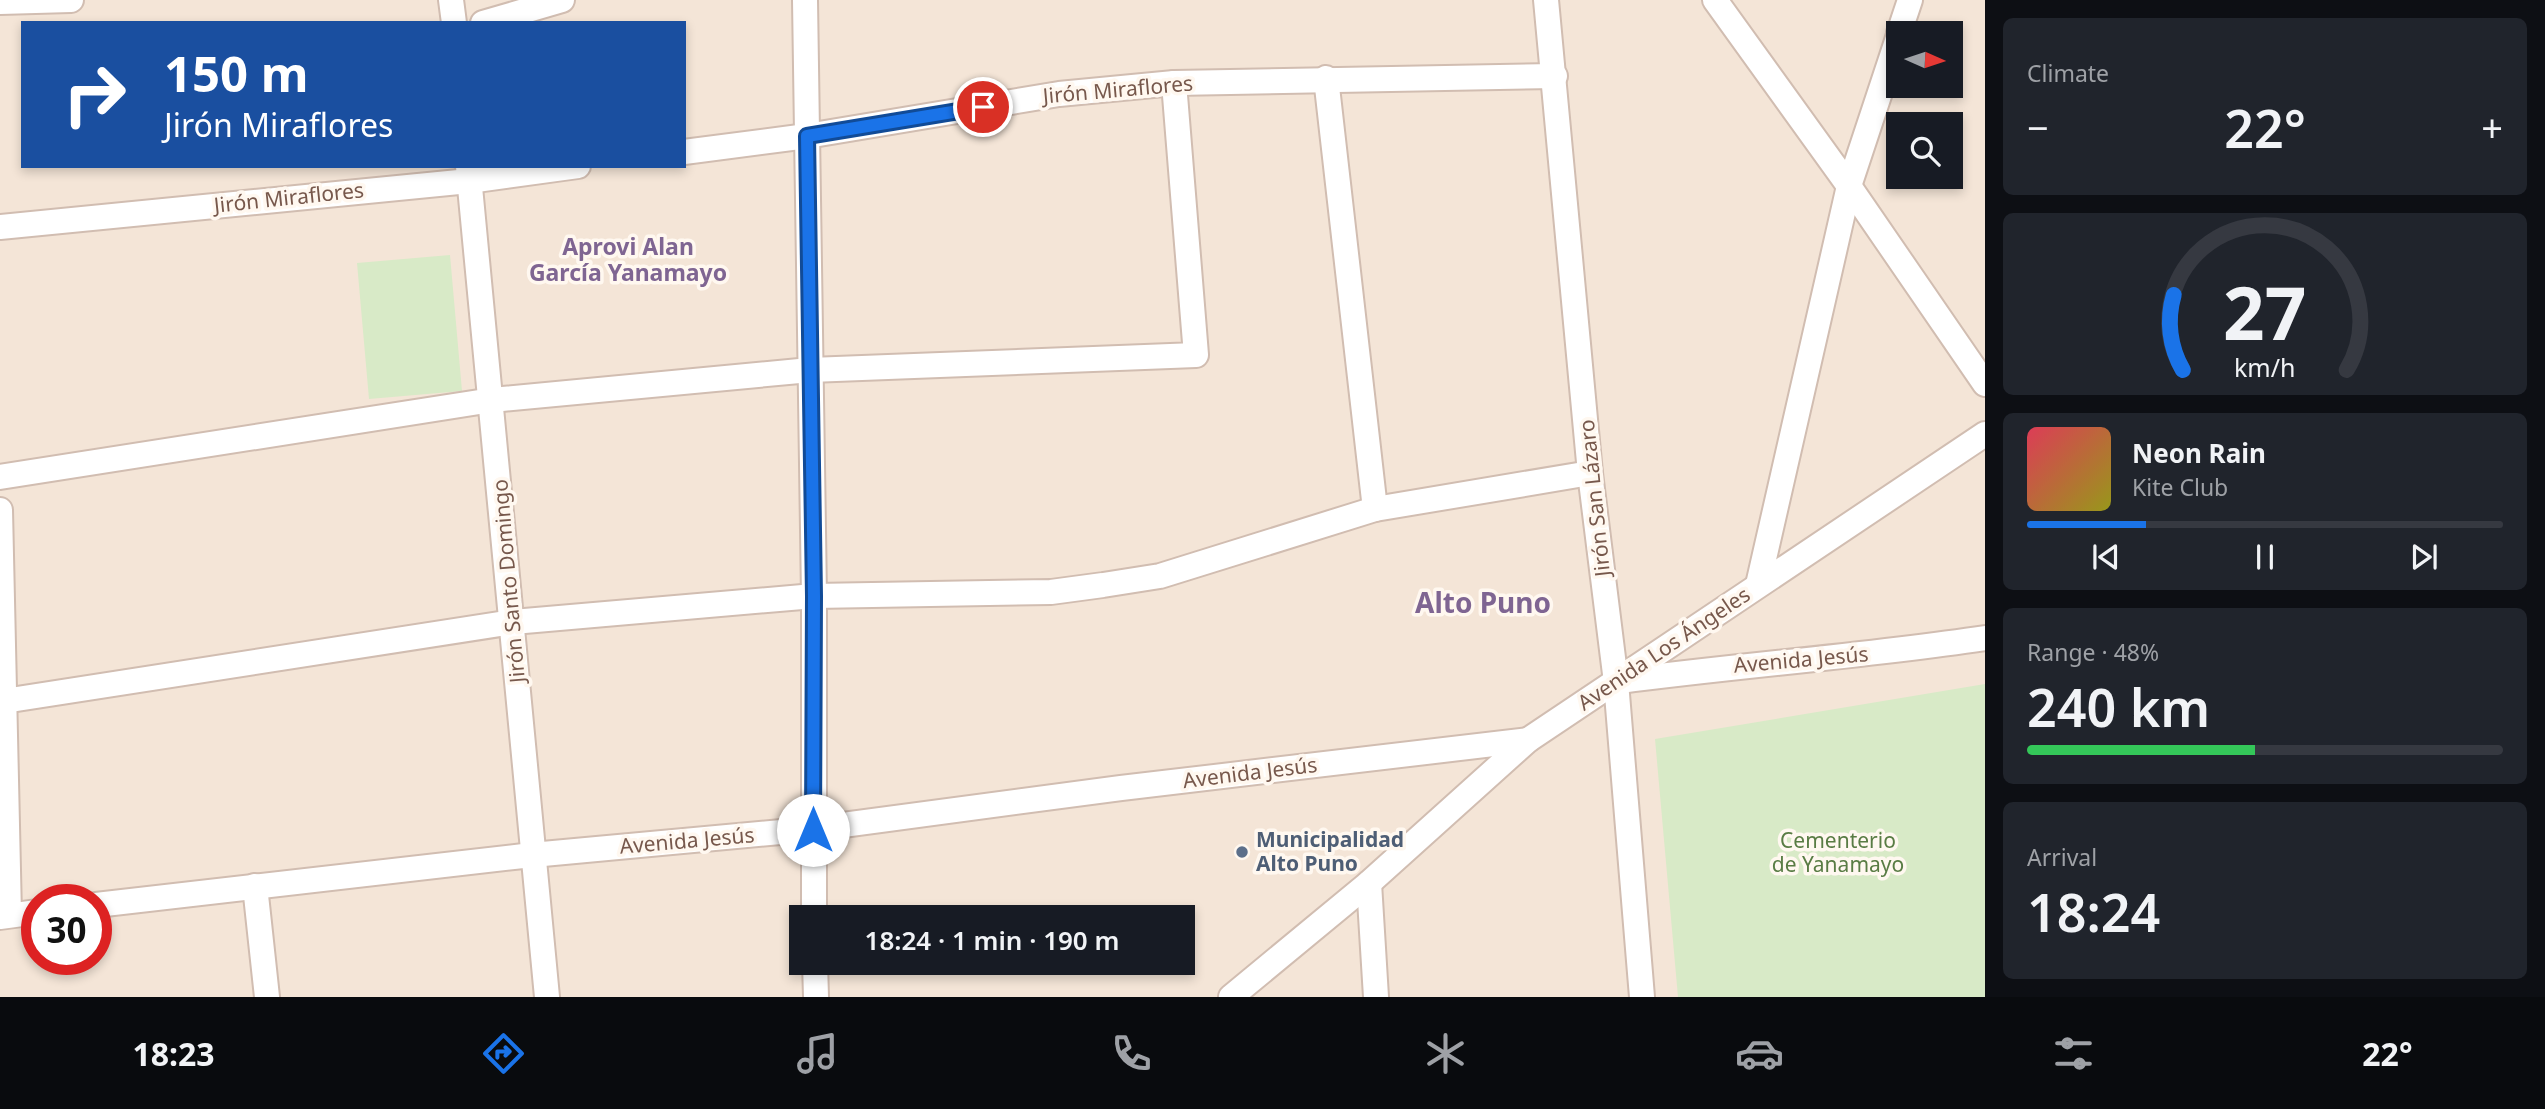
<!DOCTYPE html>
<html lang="en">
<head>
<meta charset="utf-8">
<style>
	:root { --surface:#171b24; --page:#20242c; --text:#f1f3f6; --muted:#9ea1a6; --line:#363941; --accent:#1a73e8 }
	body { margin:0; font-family:"Noto Sans",sans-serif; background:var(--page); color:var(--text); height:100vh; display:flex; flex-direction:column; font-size:26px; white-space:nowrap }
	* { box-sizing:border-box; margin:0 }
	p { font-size:23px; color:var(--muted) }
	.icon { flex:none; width:38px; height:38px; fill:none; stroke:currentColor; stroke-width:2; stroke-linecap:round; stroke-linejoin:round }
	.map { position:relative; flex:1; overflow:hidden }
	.sheet { display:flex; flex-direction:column; gap:18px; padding:18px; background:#0d0f14; width:560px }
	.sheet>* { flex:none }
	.hud { position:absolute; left:21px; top:21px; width:665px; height:147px; border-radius:0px; box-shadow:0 4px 10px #0003; background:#1a4fa0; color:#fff; overflow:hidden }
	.needle { width:46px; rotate:93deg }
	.tools { position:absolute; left:1886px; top:21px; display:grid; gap:14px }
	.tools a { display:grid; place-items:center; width:77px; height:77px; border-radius:0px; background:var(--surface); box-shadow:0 4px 10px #0003; font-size:35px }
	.speed { position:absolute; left:21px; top:884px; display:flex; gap:14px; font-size:35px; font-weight:700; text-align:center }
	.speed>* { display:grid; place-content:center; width:91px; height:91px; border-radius:50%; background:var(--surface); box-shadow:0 4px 10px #0003; line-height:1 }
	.speed .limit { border:10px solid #d22; background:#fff; color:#111 }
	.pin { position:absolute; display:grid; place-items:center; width:60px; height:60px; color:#fff; margin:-30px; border:4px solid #fff; border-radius:50%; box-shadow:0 2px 7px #0007 }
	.me { position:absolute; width:77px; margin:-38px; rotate:0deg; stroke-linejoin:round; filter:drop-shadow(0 0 5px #0008) }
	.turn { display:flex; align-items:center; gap:24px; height:147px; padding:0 28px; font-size:32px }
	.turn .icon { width:91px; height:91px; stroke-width:2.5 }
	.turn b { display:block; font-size:49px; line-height:60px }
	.big { font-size:52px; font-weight:600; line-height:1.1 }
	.sheet .tile { flex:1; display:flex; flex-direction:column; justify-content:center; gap:10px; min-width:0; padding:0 24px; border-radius:10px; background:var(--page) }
	.sheet .dial { align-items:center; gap:0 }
	.dial svg { height:182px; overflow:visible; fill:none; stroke:var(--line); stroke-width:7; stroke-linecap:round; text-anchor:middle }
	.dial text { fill:var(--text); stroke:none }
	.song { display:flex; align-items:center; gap:21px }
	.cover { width:84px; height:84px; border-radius:10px; background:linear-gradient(135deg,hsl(350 70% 55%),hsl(60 70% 35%)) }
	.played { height:7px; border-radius:4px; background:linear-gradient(90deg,var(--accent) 25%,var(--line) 25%) }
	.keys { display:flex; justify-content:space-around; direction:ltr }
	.heat { display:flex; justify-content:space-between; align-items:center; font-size:38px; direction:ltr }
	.charge { height:10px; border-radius:5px; background:linear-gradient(90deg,#34c759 48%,var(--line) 0) }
	.trip { position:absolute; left:789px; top:905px; width:406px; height:70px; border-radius:0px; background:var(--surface); box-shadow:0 4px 10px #0003; font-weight:600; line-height:70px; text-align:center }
	.menu { display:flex; height:112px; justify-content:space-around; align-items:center; background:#090b0e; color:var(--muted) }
	.menu .icon { width:49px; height:49px }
	.menu .selected { color:var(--accent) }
	.menu b { font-size:32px; color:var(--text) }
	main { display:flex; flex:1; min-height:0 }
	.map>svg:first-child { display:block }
	.residential { fill:#f4e5d7; fill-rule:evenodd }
	.green { fill:#d8eac7 }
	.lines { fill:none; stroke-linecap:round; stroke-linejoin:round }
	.street-casing { stroke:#d1bdb1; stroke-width:28 }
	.street { stroke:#fff; stroke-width:24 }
	.route-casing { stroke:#114b97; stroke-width:18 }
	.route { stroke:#1a73e8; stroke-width:12 }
	.service-dot { fill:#5c6f8a; stroke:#fff8f0; stroke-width:2.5 }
	.labels { text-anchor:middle; stroke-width:7; stroke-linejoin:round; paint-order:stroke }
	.street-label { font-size:21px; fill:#77584c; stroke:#fff8f0 }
	.service-label { font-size:21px; font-weight:bold; fill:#4e5e75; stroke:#fff8f0; text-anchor:start }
	.park-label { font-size:21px; fill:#597c44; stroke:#fff8f0 }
	.neighbourhood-label { font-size:23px; font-weight:bold; fill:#7f6592; stroke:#fff8f0 }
	.district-label { font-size:28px; font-weight:bold; fill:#7f6592; stroke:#fff8f0 }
</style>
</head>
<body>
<main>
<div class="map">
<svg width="1985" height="997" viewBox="0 0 1985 997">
	<rect width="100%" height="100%" fill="#fcf3e9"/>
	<path class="residential" d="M0 0H1985V997H0ZM23 23H684V166H23ZM1899 33H1951V86H1899ZM1899 124H1951V177H1899ZM37 900H96V959H37ZM802 917H1183V962H802Z"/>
	<g class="green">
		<polygon points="450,255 462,391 369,399 357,263"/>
		<polygon points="1985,684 1985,997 1678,997 1655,739"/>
	</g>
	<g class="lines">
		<g class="street-casing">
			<g id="street">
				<polyline points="451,0 454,23"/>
				<polyline points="805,0 814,596 814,917"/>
				<polyline points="1546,0 1590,473 1616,682 1642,997"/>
				<polyline points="1715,0 1849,186 1985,384"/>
				<polyline points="0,2 71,0"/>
				<polyline points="483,23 562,0"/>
				<polyline points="1899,33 1910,0"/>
				<polyline points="1326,78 1375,509"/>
				<polyline points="684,152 807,136 1059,94 1174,83 1555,76"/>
				<polyline points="468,166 547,997"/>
				<polyline points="0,227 469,181 578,166"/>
				<polyline points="0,477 492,400 810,370 1196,355 1174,83"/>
				<polyline points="0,510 9,915"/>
				<polyline points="1758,585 1849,186 1899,35"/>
				<path d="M1620 681C1742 665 1864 656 1985 638"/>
				<polyline points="4,701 513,622 814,596 1051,592 1103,585 1160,576 1375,509 1590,473"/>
				<polyline points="1369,883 1376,997"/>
				<polyline points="255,886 267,997"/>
				<polyline points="96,905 532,855 813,829 1121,788 1528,740"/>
				<polyline points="0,917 37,912"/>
				<polyline points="815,962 816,997"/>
				<polyline points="1231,997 1369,883 1528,740 1985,434"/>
			</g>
		</g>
		<use href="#street" class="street"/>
	</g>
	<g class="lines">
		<g class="route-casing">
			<polyline id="route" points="813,830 814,596 807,136 983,107"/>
		</g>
		<use href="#route" class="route"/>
	</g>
	<circle class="service-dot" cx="1242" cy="852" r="7"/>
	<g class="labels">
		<g class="street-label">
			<text transform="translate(1118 90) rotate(-5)" y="7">Jirón Miraflores</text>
			<text transform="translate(289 198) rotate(-6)" y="7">Jirón Miraflores</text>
			<text transform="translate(1595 498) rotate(-96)" y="7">Jirón San Lázaro</text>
			<text transform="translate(509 581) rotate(-95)" y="7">Jirón Santo Domingo</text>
			<text transform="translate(1664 649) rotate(-34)" y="7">Avenida Los Ángeles</text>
			<text transform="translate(1801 660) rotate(-5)" y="7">Avenida Jesús</text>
			<text transform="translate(1250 773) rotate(-7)" y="7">Avenida Jesús</text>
			<text transform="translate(687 841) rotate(-5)" y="7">Avenida Jesús</text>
		</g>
		<g class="service-label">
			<text x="1256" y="847">Municipalidad<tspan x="1256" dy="24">Alto Puno</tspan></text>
		</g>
		<g class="park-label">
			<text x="1838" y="848">Cementerio<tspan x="1838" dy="24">de Yanamayo</tspan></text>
		</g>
		<g class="neighbourhood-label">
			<text x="628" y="255">Aprovi Alan<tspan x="628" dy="26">García Yanamayo</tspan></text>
		</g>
		<g class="district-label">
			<text x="1483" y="613">Alto Puno</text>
		</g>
	</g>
</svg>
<div class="tools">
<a><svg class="needle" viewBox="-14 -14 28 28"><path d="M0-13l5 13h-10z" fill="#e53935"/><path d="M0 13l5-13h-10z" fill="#9ea1a6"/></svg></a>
<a><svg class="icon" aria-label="search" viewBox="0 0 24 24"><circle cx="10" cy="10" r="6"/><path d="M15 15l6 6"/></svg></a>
</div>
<div class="speed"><div class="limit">30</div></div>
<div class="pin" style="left:983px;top:107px;background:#d93025"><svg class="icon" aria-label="arrive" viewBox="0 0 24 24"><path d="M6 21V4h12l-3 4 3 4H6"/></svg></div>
<svg class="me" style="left:813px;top:830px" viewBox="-20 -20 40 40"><circle r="19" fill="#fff"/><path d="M0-13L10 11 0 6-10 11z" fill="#1a73e8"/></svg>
<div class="trip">18:24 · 1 min · 190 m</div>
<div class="hud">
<div class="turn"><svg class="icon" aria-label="right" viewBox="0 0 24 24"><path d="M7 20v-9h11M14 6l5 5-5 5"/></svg><div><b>150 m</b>Jirón Miraflores</div></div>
</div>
</div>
<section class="sheet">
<div class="tile"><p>Climate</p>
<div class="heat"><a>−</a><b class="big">22°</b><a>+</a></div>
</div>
<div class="tile dial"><svg viewBox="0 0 100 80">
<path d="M14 69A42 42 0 1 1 86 69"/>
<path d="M14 69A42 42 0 0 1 10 36" stroke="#1a73e8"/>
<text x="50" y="56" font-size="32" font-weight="700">27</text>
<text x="50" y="72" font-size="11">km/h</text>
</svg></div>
<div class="tile">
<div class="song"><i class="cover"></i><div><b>Neon Rain</b><p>Kite Club</p></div></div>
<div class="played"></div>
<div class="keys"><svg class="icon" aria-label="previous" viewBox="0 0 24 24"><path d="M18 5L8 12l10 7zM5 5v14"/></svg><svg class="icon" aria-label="pause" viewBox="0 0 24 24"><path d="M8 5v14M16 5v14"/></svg><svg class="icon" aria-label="next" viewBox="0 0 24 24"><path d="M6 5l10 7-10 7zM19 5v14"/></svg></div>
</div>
<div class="tile"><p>Range · 48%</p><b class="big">240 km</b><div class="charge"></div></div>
<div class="tile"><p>Arrival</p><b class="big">18:24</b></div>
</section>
</main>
<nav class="menu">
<b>18:23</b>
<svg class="icon selected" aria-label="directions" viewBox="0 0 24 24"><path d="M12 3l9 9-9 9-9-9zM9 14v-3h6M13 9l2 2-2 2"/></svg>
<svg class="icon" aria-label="music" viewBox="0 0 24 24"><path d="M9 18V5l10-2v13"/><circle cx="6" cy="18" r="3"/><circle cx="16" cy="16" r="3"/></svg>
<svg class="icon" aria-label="phone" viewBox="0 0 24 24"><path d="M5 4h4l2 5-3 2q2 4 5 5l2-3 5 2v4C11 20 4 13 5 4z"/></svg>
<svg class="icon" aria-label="climate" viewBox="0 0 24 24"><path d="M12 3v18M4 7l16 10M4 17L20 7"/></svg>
<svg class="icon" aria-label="car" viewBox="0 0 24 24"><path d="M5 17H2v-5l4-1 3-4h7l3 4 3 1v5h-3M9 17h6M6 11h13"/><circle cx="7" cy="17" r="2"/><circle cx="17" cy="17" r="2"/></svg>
<svg class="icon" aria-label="filters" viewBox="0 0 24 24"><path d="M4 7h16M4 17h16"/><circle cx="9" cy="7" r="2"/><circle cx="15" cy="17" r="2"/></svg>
<b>22°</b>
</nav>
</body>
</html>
